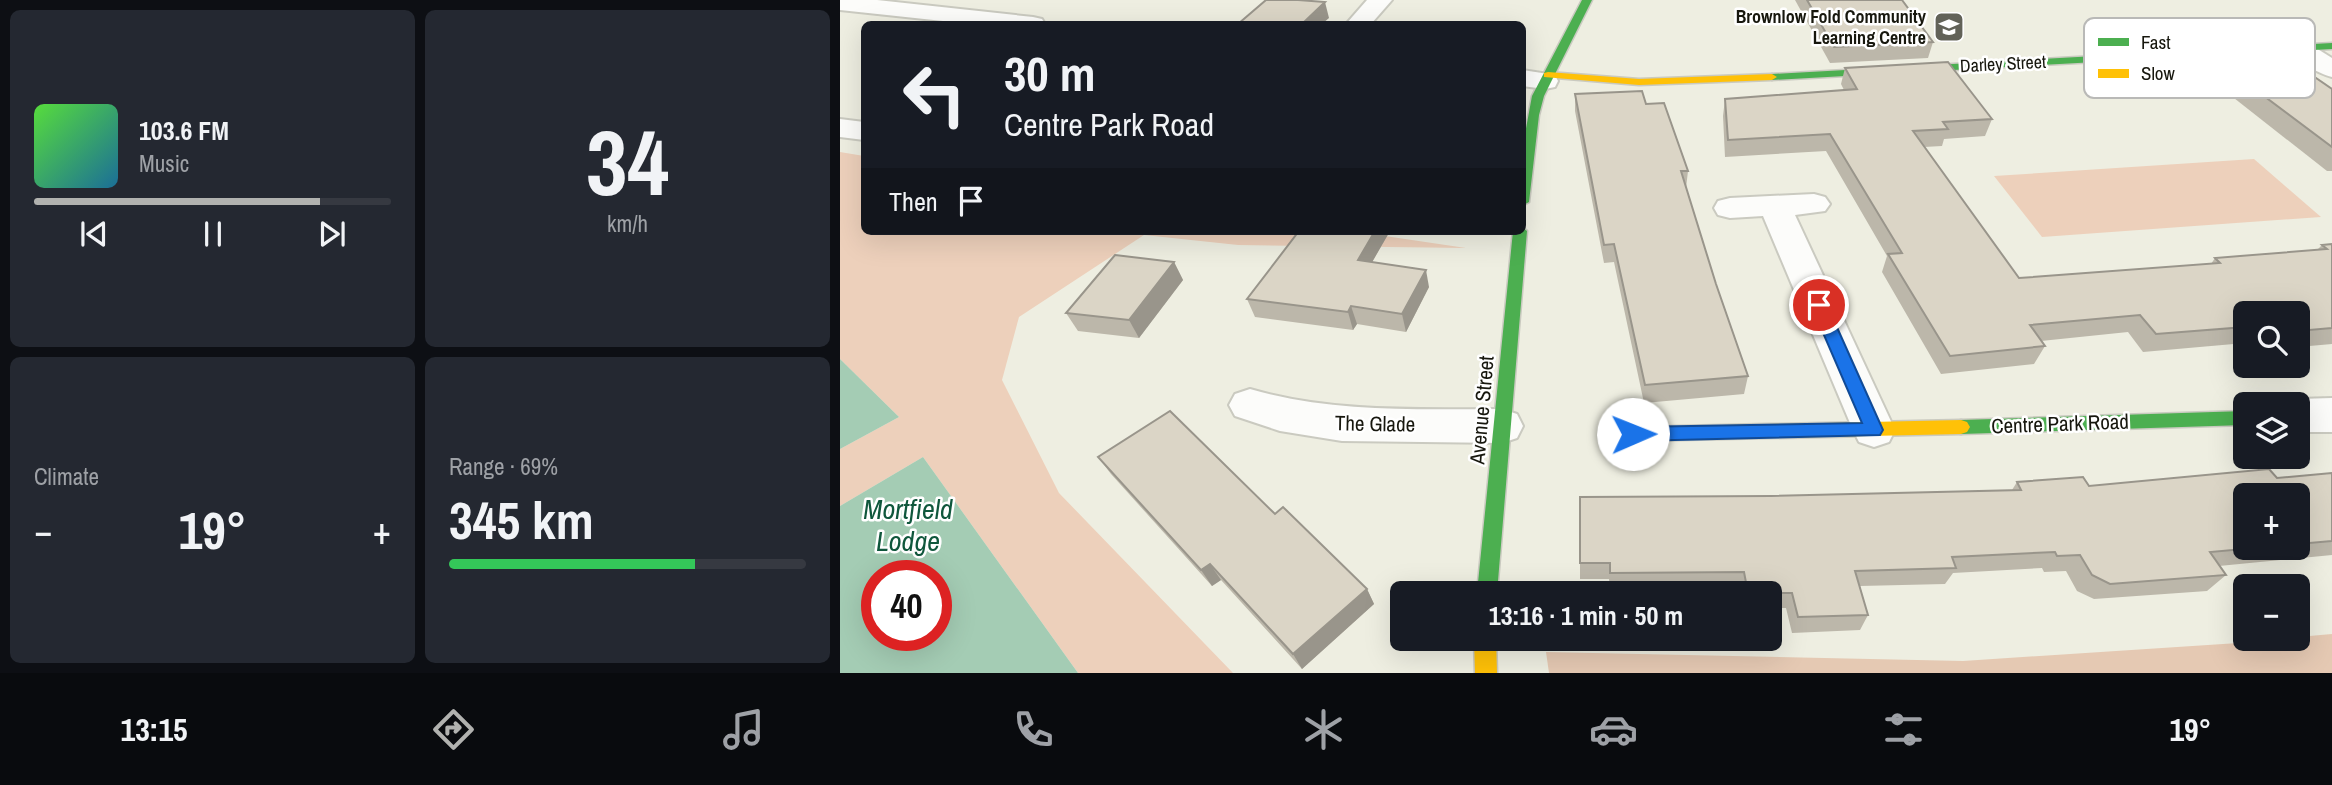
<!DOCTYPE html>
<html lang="en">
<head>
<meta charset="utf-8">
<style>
	:root { --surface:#171b24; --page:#242831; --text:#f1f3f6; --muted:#9ea1a6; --line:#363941; --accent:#b1b2af }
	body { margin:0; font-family:"Archivo Narrow",sans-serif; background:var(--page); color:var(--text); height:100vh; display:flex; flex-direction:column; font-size:26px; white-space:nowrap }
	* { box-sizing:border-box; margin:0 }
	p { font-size:23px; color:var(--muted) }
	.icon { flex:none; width:38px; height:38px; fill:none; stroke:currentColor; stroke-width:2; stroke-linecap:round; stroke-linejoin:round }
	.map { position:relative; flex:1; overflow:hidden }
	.sheet { display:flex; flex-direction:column; gap:10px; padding:10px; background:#0d0f14; width:840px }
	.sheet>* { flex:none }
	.guide { position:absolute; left:21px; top:21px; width:665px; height:214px; border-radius:10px; box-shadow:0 7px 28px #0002; background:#171b24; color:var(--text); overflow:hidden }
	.buttons { position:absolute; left:1393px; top:301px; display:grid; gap:14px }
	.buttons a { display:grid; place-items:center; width:77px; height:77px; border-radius:10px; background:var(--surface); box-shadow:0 7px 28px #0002; font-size:35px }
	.speed { position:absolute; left:21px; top:560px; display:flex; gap:14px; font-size:35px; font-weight:700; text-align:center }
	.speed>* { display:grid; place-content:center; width:91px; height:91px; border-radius:50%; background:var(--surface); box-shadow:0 7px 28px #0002; line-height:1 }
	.speed .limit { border:10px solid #d22; background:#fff; color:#111 }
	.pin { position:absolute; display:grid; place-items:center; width:60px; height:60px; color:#fff; margin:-30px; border:4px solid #fff; border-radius:50%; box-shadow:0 2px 7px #0007 }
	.me { position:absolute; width:77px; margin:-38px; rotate:89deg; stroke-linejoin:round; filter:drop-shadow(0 0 5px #0008) }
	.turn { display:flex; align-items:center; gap:24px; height:147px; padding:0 28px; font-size:32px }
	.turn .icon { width:91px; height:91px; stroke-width:2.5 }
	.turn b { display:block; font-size:49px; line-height:60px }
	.then { display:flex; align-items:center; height:66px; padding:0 28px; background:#0003; gap:14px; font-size:26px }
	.big { font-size:52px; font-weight:700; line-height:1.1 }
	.sheet .widget { flex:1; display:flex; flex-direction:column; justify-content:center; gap:10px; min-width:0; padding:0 24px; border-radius:10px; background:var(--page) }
	.sheet .dial { align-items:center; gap:0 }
	.dial b { font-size:91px; line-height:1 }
	.song { display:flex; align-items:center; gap:21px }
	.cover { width:84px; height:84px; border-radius:10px; background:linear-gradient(135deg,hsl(110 70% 55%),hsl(200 70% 35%)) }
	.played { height:7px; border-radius:4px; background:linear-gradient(90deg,var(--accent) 80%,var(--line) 80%) }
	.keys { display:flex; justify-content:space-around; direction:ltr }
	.heat { display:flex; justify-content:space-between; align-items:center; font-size:38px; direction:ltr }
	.charge { height:10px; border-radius:5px; background:linear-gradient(90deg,#34c759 69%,var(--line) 0) }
	.sheet .tiles { flex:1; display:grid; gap:10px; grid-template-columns:repeat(2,1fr) }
	.trip { position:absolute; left:550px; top:581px; width:392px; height:70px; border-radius:10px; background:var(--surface); box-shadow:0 7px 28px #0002; font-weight:700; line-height:70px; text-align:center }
	.tab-bar { display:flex; height:112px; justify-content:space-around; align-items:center; background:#090b0e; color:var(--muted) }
	.tab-bar .icon { width:49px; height:49px }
	.tab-bar .current { color:var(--accent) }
	.tab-bar b { font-size:32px; color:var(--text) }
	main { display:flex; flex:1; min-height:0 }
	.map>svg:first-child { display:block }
	.green { fill:#edd0bb }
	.forest { fill:#e5c9b3 }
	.water { fill:#a4ccb4; fill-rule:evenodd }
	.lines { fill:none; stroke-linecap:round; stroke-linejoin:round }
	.street-casing { stroke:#cacac0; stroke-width:4 }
	.fast-casing { stroke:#cacac0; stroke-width:3 }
	.slow-casing { stroke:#cacac0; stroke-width:3 }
	.street { fill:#fcfcfa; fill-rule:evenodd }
	.fast { fill:#4caf50; fill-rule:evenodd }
	.slow { fill:#ffc107; fill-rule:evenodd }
	.wall { fill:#bcb7aa; fill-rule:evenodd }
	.shaded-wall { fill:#99958b }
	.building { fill:#dbd5c6; stroke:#99958b; stroke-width:2 }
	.route { fill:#1a73e8; stroke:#114b97; stroke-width:2 }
	.labels { text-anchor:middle; stroke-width:5; stroke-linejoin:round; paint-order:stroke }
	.far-poi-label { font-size:18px; font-weight:bold; fill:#17170e; stroke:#fff; text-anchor:end }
	.far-street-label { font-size:18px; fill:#17170e; stroke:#fff }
	.street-label { font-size:21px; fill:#17170e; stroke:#fff }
	.near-water-label { font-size:28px; font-style:italic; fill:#0f573c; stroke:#fff }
	.key { fill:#fff; stroke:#b9b9b7; stroke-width:2 }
	.key-label { font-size:19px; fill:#17170e }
</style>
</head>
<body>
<main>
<section class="sheet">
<div class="tiles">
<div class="widget">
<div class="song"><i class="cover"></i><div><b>103.6 FM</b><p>Music</p></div></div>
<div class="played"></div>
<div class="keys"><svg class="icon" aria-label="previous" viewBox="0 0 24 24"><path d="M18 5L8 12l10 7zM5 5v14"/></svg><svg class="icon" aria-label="pause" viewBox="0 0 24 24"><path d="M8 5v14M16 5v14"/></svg><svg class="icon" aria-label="next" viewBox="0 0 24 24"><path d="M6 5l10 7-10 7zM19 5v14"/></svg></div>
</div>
<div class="widget dial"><b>34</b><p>km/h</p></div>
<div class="widget"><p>Climate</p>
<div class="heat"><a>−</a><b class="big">19°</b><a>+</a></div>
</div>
<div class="widget"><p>Range · 69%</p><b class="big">345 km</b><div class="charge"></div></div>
</div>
</section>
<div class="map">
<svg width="1492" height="673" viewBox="0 0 1492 673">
	<rect width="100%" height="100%" fill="#eeeee1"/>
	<g class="green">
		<polygon points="0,152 24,156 24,231 511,231 626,248 398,245 304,235 179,317 162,380 219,493 393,673 238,673 83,457 0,506 0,449 59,417 0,359"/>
		<polygon points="1414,159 1481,217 1202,237 1154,176"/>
	</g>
	<polygon class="forest" points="1492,634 1492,673 709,673 706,652 1123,661 1458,639 1458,637"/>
	<g class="water">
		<polygon points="0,359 59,417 0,449"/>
		<path d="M83 457 238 673H0V506ZM37 576H96V635H37Z"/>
	</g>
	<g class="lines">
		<g class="street-casing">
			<g id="street">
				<polygon points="0,0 37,0 193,17 202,19 205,24 131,24 0,10"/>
				<polygon points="527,0 552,0 531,24 506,24"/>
				<path d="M1459 40 1468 43 1492 58V77C1477 73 1455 61 1446 48L1450 43Z"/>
				<polygon points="682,70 715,75 718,81 715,87 705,89 682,86"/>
				<polygon points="0,119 24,122 24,140 0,137"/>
				<polygon points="974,194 985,197 990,204 985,211 955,215 1055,430 1049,442 1034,447 1019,442 1013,430 923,216 890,218 878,215 874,208 878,201 890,198"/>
				<path d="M410 389C493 413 577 409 662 409L677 414 683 426 677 438 662 443 502 441 440 431 395 416 389 405 395 394Z"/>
				<polygon points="1492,398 1492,432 1458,432 1458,404 1443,404 1458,399"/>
			</g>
		</g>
		<g class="fast-casing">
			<g id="fast">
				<polygon points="742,0 752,0 704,96 699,115 689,202 682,206 682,150 692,96"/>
				<polygon points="1492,43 1492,49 932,80 927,77 932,74"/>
				<polygon points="682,227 687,231 657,593 637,593 673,231 682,231"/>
				<polygon points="1405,411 1405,425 1121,434 1115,432 1112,427 1115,422 1121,420"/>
			</g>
		</g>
		<g class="slow-casing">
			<g id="slow">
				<polygon points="708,72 799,79 932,74 937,77 932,80 799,85 704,77 704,73"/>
				<polygon points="1121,420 1127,422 1130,427 1127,432 1121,434 793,441 787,439 784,434 787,429 793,427"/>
				<polygon points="634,639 656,639 657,673 635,673"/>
			</g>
		</g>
		<use href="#street" class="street"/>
		<use href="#fast" class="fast"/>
		<use href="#slow" class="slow"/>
	</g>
	<g class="wall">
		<polygon points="955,0 1062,0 1093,42 1088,58 990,63"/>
		<polygon points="1376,60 1492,89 1492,171 1487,171 1366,76"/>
		<polygon points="1005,68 1152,119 1145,136 1104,139 1102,146 1084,147 1179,278 1371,264 1375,258 1477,250 1482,245 1492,244 1492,344 1458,347 1458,313 1405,313 1405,343 1303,352 1288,332 1201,341 1205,346 1194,364 1101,374 1042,272 1047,256 986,151 885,157 883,116 885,99 1004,90 1001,84"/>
		<polygon points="735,94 806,104 848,171 846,188 876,284 908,376 904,394 804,403 774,262 764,263 735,111"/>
		<polygon points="550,231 532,262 589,287 566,332 517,324 513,330 415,317 407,299"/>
		<polygon points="334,262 343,280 299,338 238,331 226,313"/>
		<polygon points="258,457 435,514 527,589 534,604 462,669 381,580 372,586 271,474"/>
		<path d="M1492 473V555L1379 566 1386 575 1367 591 1254 599 1237 591 1226 571 1204 572 1202 568 1113 573 1105 584 1020 586 1028 615 1020 630 952 633 946 608H929V593H901L900 588 770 589 769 579H740V497L931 496 1172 490 1177 482 1249 486 1437 478ZM1458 495V548H1405Z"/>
	</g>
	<g class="shaded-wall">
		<polygon points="485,2 489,18 482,24 462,24"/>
		<polygon points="535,231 550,231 523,278 518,260"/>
		<polygon points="334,262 343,280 299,338 289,320"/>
		<polygon points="586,270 589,287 566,332 562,314"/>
		<polygon points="511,306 517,324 513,330 508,312"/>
		<polygon points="370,564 381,580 372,586 361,570"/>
		<polygon points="527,589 534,604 462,669 453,654"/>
	</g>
	<g class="building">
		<polygon points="426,0 458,0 485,2 462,24 398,24"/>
		<polygon points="967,0 1062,0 1093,42 994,47"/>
		<polygon points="1444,56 1492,89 1492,147 1376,60"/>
		<polygon points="1108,62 1152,119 1103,122 1108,129 1073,131 1179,278 1380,263 1375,258 1487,249 1482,245 1492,244 1492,328 1458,331 1458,313 1405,313 1405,327 1316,334 1300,315 1190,325 1205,346 1110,356 1048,254 1062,253 990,134 888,140 885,99 1017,89 1005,68"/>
		<polygon points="802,91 806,104 824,103 848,171 841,171 876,284 908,376 805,385 774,244 764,245 735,94"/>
		<polygon points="459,231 535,231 518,260 586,270 562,314 511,306 508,312 407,299"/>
		<polygon points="275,255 334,262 289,320 226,313"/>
		<polygon points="330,411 435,514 443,507 527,589 453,654 370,564 361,570 258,457"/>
		<polygon points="1429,469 1437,478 1492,473 1492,541 1458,544 1458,495 1405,495 1405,548 1415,548 1370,552 1386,575 1270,584 1252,575 1240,555 1217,556 1215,552 1112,557 1116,568 1015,571 1028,615 958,617 952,593 908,593 904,572 770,573 770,563 740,563 740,497 931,496 1181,490 1177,482 1243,477 1249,486"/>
	</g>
	<polygon class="route" points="979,300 987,305 1043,430 1040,435 793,441 787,439 784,434 787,429 793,427 1022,423 971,305"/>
	<defs>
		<g id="university-square" transform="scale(1.575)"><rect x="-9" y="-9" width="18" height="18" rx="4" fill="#626258" stroke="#fff"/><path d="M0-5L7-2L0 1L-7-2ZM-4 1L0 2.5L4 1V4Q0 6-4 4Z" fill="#fff"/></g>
	</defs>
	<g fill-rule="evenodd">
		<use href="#university-square" x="1109" y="27"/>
	</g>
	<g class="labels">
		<g class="far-poi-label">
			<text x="1086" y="23">Brownlow Fold Community<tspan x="1086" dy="21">Learning Centre</tspan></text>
		</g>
		<g class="far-street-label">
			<text transform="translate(1163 64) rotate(-3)" y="6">Darley Street</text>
		</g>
		<g class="street-label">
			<text transform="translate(642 410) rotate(-85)" y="7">Avenue Street</text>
			<text transform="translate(535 424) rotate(1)" y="7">The Glade</text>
			<text transform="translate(1220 424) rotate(-2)" y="7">Centre Park Road</text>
		</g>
		<g class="near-water-label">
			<text x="68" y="519">Mortfield<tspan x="68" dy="32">Lodge</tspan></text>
		</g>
	</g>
	<rect x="1244" y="18" width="231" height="80" rx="10" class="key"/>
	<rect x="1258" y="38" width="31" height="8" fill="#4caf50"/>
	<rect x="1258" y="69" width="31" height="9" fill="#ffc107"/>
	<g class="key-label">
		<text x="1301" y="49">Fast</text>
		<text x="1301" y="80">Slow</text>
	</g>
</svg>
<div class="buttons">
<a><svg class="icon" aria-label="search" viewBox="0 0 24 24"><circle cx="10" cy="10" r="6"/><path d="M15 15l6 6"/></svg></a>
<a><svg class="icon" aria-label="layers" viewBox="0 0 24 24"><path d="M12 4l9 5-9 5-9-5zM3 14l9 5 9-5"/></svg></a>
<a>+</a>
<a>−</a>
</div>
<div class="speed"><div class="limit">40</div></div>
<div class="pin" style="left:979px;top:305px;background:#d93025"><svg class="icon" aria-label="arrive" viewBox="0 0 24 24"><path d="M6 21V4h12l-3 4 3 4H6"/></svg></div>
<svg class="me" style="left:793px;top:434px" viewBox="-20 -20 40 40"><circle r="19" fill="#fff"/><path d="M0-13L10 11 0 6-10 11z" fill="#1a73e8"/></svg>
<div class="trip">13:16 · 1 min · 50 m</div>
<div class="guide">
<div class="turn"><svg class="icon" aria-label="left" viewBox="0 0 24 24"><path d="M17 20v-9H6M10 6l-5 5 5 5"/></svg><div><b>30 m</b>Centre Park Road</div></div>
<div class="then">Then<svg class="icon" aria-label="arrive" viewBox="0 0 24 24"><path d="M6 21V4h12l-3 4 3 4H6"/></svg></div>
</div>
</div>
</main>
<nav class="tab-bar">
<b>13:15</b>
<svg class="icon current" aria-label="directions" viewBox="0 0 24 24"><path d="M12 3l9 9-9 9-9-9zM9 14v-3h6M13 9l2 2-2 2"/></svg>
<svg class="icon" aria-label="music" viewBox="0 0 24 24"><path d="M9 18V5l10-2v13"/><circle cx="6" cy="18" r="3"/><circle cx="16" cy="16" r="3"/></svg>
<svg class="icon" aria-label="phone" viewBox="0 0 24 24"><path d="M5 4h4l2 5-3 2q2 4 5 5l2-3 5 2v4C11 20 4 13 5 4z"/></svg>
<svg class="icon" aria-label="climate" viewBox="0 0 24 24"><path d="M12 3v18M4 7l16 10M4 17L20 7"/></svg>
<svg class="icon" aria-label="car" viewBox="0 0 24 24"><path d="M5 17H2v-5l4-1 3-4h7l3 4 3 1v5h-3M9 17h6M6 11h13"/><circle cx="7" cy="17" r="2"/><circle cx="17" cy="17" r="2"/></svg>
<svg class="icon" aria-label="filters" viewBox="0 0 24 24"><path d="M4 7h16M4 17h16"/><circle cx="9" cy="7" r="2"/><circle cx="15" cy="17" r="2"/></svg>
<b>19°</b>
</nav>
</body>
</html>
